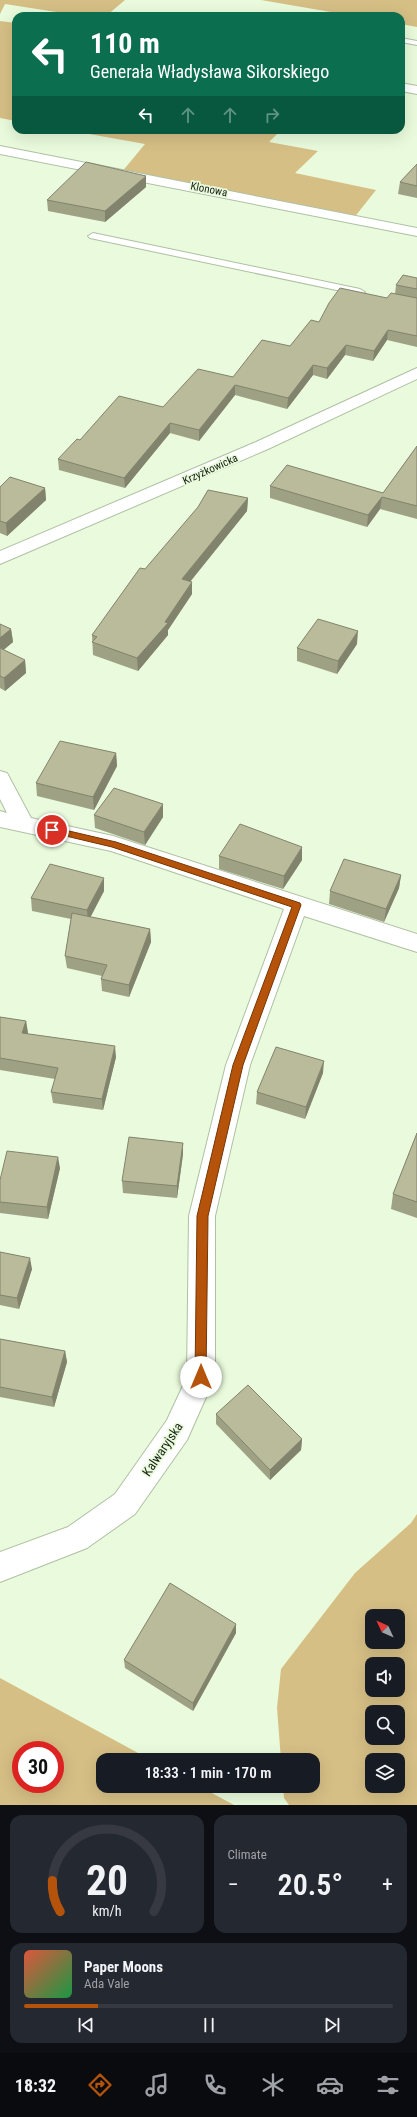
<!DOCTYPE html>
<html lang="en">
<head>
<meta charset="utf-8">
<style>
	:root { --surface:#171b24; --page:#242831; --text:#f1f3f6; --muted:#9ea1a6; --line:#363941; --accent:#b45309 }
	body { margin:0; font-family:"Roboto Condensed",sans-serif; background:var(--page); color:var(--text); height:100vh; display:flex; flex-direction:column; font-size:15px; white-space:nowrap }
	* { box-sizing:border-box; margin:0 }
	p { font-size:13px; color:var(--muted) }
	.icon { flex:none; width:22px; height:22px; fill:none; stroke:currentColor; stroke-width:2; stroke-linecap:round; stroke-linejoin:round }
	.map { position:relative; height:1805px; overflow:hidden }
	.side { display:flex; flex-direction:column; gap:10px; padding:10px; background:#0d0f14; flex:1 }
	.side>* { flex:none }
	.guide { position:absolute; left:12px; top:12px; width:393px; height:122px; border-radius:12px; box-shadow:0 4px 16px #0002; background:#0b6e4f; color:#fff; overflow:hidden }
	.needle { width:26px; rotate:314deg }
	.controls { position:absolute; left:365px; top:1609px; display:grid; gap:8px }
	.controls a { display:grid; place-items:center; width:40px; height:40px; border-radius:8px; background:var(--surface); box-shadow:0 4px 16px #0002; font-size:20px }
	.speed { position:absolute; left:12px; top:1741px; display:flex; gap:8px; font-size:20px; font-weight:700; text-align:center }
	.speed>* { display:grid; place-content:center; width:52px; height:52px; border-radius:50%; background:var(--surface); box-shadow:0 4px 16px #0002; line-height:1 }
	.speed .limit { border:6px solid #d22; background:#fff; color:#111 }
	.pin { position:absolute; display:grid; place-items:center; width:34px; height:34px; color:#fff; margin:-17px; border:2px solid #fff; border-radius:50%; box-shadow:0 1px 4px #0007 }
	.me { position:absolute; width:44px; margin:-22px; rotate:0deg; stroke-linejoin:round; filter:drop-shadow(0 0 3px #0008) }
	.turn { display:flex; align-items:center; gap:14px; height:84px; padding:0 12px; font-size:18px }
	.turn .icon { width:52px; height:52px; stroke-width:2.5 }
	.turn b { display:block; font-size:28px; line-height:34px }
	.lanes { display:flex; align-items:center; height:38px; padding:0 12px; background:#0003; justify-content:center; gap:20px; direction:ltr }
	.lanes .off { opacity:.35 }
	.big { font-size:30px; font-weight:600; line-height:1.1 }
	.side .tile { flex:1; display:flex; flex-direction:column; justify-content:center; gap:6px; min-width:0; padding:0 14px; border-radius:12px; background:var(--page) }
	.side .dial { align-items:center; gap:0 }
	.dial svg { height:104px; overflow:visible; fill:none; stroke:var(--line); stroke-width:7; stroke-linecap:round; text-anchor:middle }
	.dial text { fill:var(--text); stroke:none }
	.song { display:flex; align-items:center; gap:12px }
	.cover { width:48px; height:48px; border-radius:6px; background:linear-gradient(135deg,hsl(10 70% 55%),hsl(140 70% 35%)) }
	.played { height:4px; border-radius:2px; background:linear-gradient(90deg,var(--accent) 20%,var(--line) 20%) }
	.keys { display:flex; justify-content:space-around; direction:ltr }
	.heat { display:flex; justify-content:space-between; align-items:center; font-size:22px; direction:ltr }
	.side .tiles { flex:1; display:grid; gap:10px; grid-template-columns:1fr 1fr }
	.tile:last-child { grid-column:span 2 }
	.trip { position:absolute; left:96px; top:1753px; width:224px; height:40px; border-radius:12px; background:var(--surface); box-shadow:0 4px 16px #0002; font-weight:600; line-height:40px; text-align:center }
	.tab-bar { display:flex; height:64px; justify-content:space-around; align-items:center; background:#090b0e; color:var(--muted) }
	.tab-bar .icon { width:28px; height:28px }
	.tab-bar .active { color:var(--accent) }
	.tab-bar b { font-size:18px; color:var(--text) }
	.map>svg:first-child { display:block }
	.green { fill:#d6bf85; fill-rule:evenodd }
	.lines { fill:none; stroke-linecap:round; stroke-linejoin:round }
	.service-casing { stroke:#afc0a3; stroke-width:2 }
	.minor-casing { stroke:#afc0a3; stroke-width:2 }
	.tertiary-casing { stroke:#afc0a3; stroke-width:2 }
	.service { fill:#fff; fill-rule:evenodd }
	.minor { fill:#fff; fill-rule:evenodd }
	.tertiary { fill:#fff; fill-rule:evenodd }
	.wall { fill:#9fa185 }
	.shaded-wall { fill:#82836c }
	.building { fill:#b9bb9b; stroke:#82836c }
	.route { fill:#b45309; stroke:#753606 }
	.labels { text-anchor:middle; stroke-width:3.5; stroke-linejoin:round; paint-order:stroke }
	.far-street-label { font-size:11px; fill:#1a2116; stroke:#e9fbdc }
	.street-label { font-size:13px; fill:#1a2116; stroke:#e9fbdc }
</style>
</head>
<body>
<div class="map">
<svg width="417" height="1805" viewBox="0 0 417 1805">
	<rect width="100%" height="100%" fill="#e9fbdc"/>
	<g class="green">
		<polygon points="0,0 125,0 106,16 82,16 5,4 0,14"/>
		<polygon points="261,0 417,0 417,27 401,24 401,16 354,16"/>
		<polygon points="0,21 16,23 16,121 0,118"/>
		<polygon points="67,130 281,130 269,142 318,151 295,173 376,190 353,219 121,173 145,144"/>
		<path d="M417 1514V1805H289L284 1798 283 1786H313V1760H281L277 1708 281 1669 355 1573 411 1523ZM372 1616H398V1642H372ZM372 1664H398V1690H372ZM372 1712H398V1738H372ZM372 1760H398V1786H372Z"/>
		<path d="M0 1678 151 1760H103V1786H199L234 1805H0ZM21 1750H55V1784H21Z"/>
	</g>
	<g class="lines">
		<g class="service-casing">
			<g id="service">
				<polygon points="401,38 417,41 417,45 401,42"/>
				<polygon points="93,233 360,289 365,292 360,295 90,238 88,236"/>
			</g>
		</g>
		<g class="minor-casing">
			<g id="minor">
				<polygon points="401,83 417,86 417,94 401,91"/>
				<polygon points="0,146 417,228 417,236 0,154"/>
				<polygon points="0,771 7,773 31,818 113,836 417,934 417,952 304,916 250,1065 215,1216 215,1377 187,1440 135,1514 87,1548 0,1582 0,1552 68,1527 115,1494 167,1420 187,1377 189,1216 226,1065 284,909 111,851 0,827 0,811 7,813 0,799"/>
			</g>
		</g>
		<g class="tertiary-casing">
			<polygon id="tertiary" points="417,368 417,379 268,449 0,564 0,551 256,442"/>
		</g>
		<use href="#service" class="service"/>
		<use href="#minor" class="minor"/>
		<use href="#tertiary" class="tertiary"/>
	</g>
	<g class="wall">
		<polygon points="417,164 417,198 398,194 400,182"/>
		<polygon points="146,187 105,222 48,211 47,200"/>
		<polygon points="417,278 417,347 387,340 373,361 345,355 327,379 313,375 287,409 235,395 199,441 170,433 125,488 59,470 58,459 80,440 163,407 233,377 290,346 319,322 387,298 395,294 396,285"/>
		<polygon points="417,446 417,519 380,509 367,527 270,498 270,486 383,493"/>
		<polygon points="0,487 45,488 46,500 7,536 0,533"/>
		<polygon points="248,498 247,511 190,581 192,594 168,630 168,635 138,671 93,655 92,635 145,569"/>
		<polygon points="0,624 11,629 13,642 3,650 25,660 26,673 5,691 0,688"/>
		<polygon points="357,644 337,674 297,661 297,648"/>
		<polygon points="116,753 117,766 94,810 37,796 36,783"/>
		<polygon points="94,815 163,817 145,845 95,828"/>
		<polygon points="219,856 302,860 283,889 219,869"/>
		<polygon points="401,875 399,888 384,922 329,904 330,891"/>
		<polygon points="104,891 90,917 150,929 151,942 129,997 102,991 101,979 102,976 67,968 65,956 71,919 32,911 31,898"/>
		<polygon points="0,1017 26,1021 28,1034 116,1057 103,1110 53,1103 51,1092 55,1079 0,1070"/>
		<polygon points="323,1073 305,1119 256,1104 257,1092"/>
		<polygon points="417,1133 417,1218 391,1209 393,1194"/>
		<polygon points="183,1143 183,1154 177,1198 123,1193 122,1181"/>
		<polygon points="60,1168 48,1219 0,1213 0,1180"/>
		<polygon points="0,1252 32,1269 19,1309 0,1305"/>
		<polygon points="0,1339 65,1351 67,1362 54,1407 0,1397"/>
		<polygon points="216,1414 302,1439 301,1450 270,1480 216,1424"/>
		<polygon points="236,1633 193,1711 125,1668 124,1660"/>
	</g>
	<g class="shaded-wall">
		<polygon points="146,176 146,187 105,222 105,211"/>
		<polygon points="388,330 387,340 373,361 374,351"/>
		<polygon points="346,345 345,355 327,379 327,368"/>
		<polygon points="313,365 313,375 287,409 288,398"/>
		<polygon points="235,385 235,395 199,441 199,430"/>
		<polygon points="170,423 170,433 125,488 124,478"/>
		<polygon points="45,488 46,500 7,536 6,523"/>
		<polygon points="382,497 380,509 367,527 368,515"/>
		<polygon points="248,498 247,511 182,592 182,579"/>
		<polygon points="192,582 192,594 168,630 168,635 138,671 137,658 165,622"/>
		<polygon points="11,629 13,642 0,653 0,638"/>
		<polygon points="358,631 357,644 337,674 338,661"/>
		<polygon points="25,660 26,673 5,691 4,678"/>
		<polygon points="116,753 117,766 94,810 93,797"/>
		<polygon points="163,804 163,817 145,845 144,832"/>
		<polygon points="302,847 302,860 283,889 284,876"/>
		<polygon points="401,875 399,888 384,922 386,909"/>
		<polygon points="104,878 104,891 88,922 87,910"/>
		<polygon points="150,929 151,942 129,997 129,985"/>
		<polygon points="26,1021 28,1033 24,1045 22,1033"/>
		<polygon points="115,1046 116,1057 103,1110 102,1099"/>
		<polygon points="324,1061 323,1073 305,1119 306,1107"/>
		<polygon points="183,1143 183,1154 177,1198 177,1186"/>
		<polygon points="58,1157 60,1168 48,1219 47,1207"/>
		<polygon points="30,1258 32,1269 19,1309 17,1298"/>
		<polygon points="65,1351 67,1362 54,1407 52,1397"/>
		<polygon points="302,1439 301,1450 270,1480 270,1470"/>
		<polygon points="236,1624 236,1633 193,1711 193,1703"/>
	</g>
	<g class="building">
		<polygon points="86,162 146,176 105,211 47,200"/>
		<polygon points="417,164 417,186 400,182"/>
		<polygon points="403,275 417,278 417,289 396,285"/>
		<polygon points="340,288 387,298 391,293 417,298 417,336 388,330 374,351 346,345 327,368 313,365 288,398 235,385 199,430 170,423 124,478 58,459 77,439 80,440 119,396 163,407 198,369 233,377 262,340 290,346 311,320 319,322 329,303"/>
		<polygon points="417,446 417,506 382,497 368,515 270,486 287,465 383,493"/>
		<polygon points="10,477 45,488 6,523 0,521 0,487"/>
		<polygon points="208,490 248,498 182,579 192,582 165,622 168,623 137,658 92,642 97,637 92,635 140,568 145,569 198,507"/>
		<polygon points="318,619 358,631 338,661 297,648"/>
		<polygon points="0,624 11,629 0,638"/>
		<polygon points="0,648 25,660 4,678 0,676"/>
		<polygon points="60,741 116,753 93,797 36,783"/>
		<polygon points="114,788 163,804 144,832 94,815"/>
		<polygon points="240,824 302,847 284,876 219,856"/>
		<polygon points="344,859 401,875 386,909 330,891"/>
		<polygon points="50,864 104,878 87,910 31,898"/>
		<polygon points="72,913 150,929 129,985 101,979 107,965 65,956"/>
		<polygon points="0,1017 26,1021 22,1033 115,1046 102,1099 51,1092 58,1068 0,1058"/>
		<polygon points="276,1047 324,1061 306,1107 257,1092"/>
		<polygon points="417,1133 417,1202 393,1194"/>
		<polygon points="129,1137 183,1143 177,1186 122,1181"/>
		<polygon points="7,1151 58,1157 47,1207 0,1202 0,1180"/>
		<polygon points="0,1252 30,1258 17,1298 0,1295"/>
		<polygon points="0,1339 65,1351 52,1397 0,1387"/>
		<polygon points="248,1385 302,1439 270,1470 216,1414"/>
		<polygon points="170,1583 236,1624 193,1703 124,1660"/>
	</g>
	<polygon class="route" points="49,827 52,827 116,842 300,903 301,905 243,1065 208,1216 206,1377 205,1380 201,1382 197,1380 195,1377 197,1216 233,1065 292,907 112,847 49,832"/>
	<g class="labels">
		<g class="far-street-label">
			<text transform="translate(209 189) rotate(11)" y="4">Klonowa</text>
			<text transform="translate(210 469) rotate(-24)" y="4">Krzyżkowicka</text>
		</g>
		<g class="street-label">
			<text transform="translate(162 1449) rotate(-56)" y="5">Kalwaryjska</text>
		</g>
	</g>
</svg>
<div class="controls">
<a><svg class="needle" viewBox="-14 -14 28 28"><path d="M0-13l5 13h-10z" fill="#e53935"/><path d="M0 13l5-13h-10z" fill="#9ea1a6"/></svg></a>
<a><svg class="icon" aria-label="sound" viewBox="0 0 24 24"><path d="M4 9h4l5-4v14l-5-4H4zM17 9q2 3 0 6"/></svg></a>
<a><svg class="icon" aria-label="search" viewBox="0 0 24 24"><circle cx="10" cy="10" r="6"/><path d="M15 15l6 6"/></svg></a>
<a><svg class="icon" aria-label="layers" viewBox="0 0 24 24"><path d="M12 4l9 5-9 5-9-5zM3 14l9 5 9-5"/></svg></a>
</div>
<div class="speed"><div class="limit">30</div></div>
<div class="pin" style="left:52px;top:830px;background:#d93025"><svg class="icon" aria-label="arrive" viewBox="0 0 24 24"><path d="M6 21V4h12l-3 4 3 4H6"/></svg></div>
<svg class="me" style="left:201px;top:1377px" viewBox="-20 -20 40 40"><circle r="19" fill="#fff"/><path d="M0-13L10 11 0 6-10 11z" fill="#b45309"/></svg>
<div class="trip">18:33 · 1 min · 170 m</div>
<div class="guide">
<div class="turn"><svg class="icon" aria-label="left" viewBox="0 0 24 24"><path d="M17 20v-9H6M10 6l-5 5 5 5"/></svg><div><b>110 m</b>Generała Władysława Sikorskiego</div></div>
<div class="lanes"><svg class="icon" aria-label="left" viewBox="0 0 24 24"><path d="M17 20v-9H6M10 6l-5 5 5 5"/></svg><svg class="icon off" aria-label="ahead" viewBox="0 0 24 24"><path d="M12 20V5M6 11l6-6 6 6"/></svg><svg class="icon off" aria-label="ahead" viewBox="0 0 24 24"><path d="M12 20V5M6 11l6-6 6 6"/></svg><svg class="icon off" aria-label="right" viewBox="0 0 24 24"><path d="M7 20v-9h11M14 6l5 5-5 5"/></svg></div>
</div>
</div>
<section class="side">
<div class="tiles">
<div class="tile dial"><svg viewBox="0 0 100 80">
<path d="M14 69A42 42 0 1 1 86 69"/>
<path d="M14 69A42 42 0 0 1 8 45" stroke="#b45309"/>
<text x="50" y="56" font-size="32" font-weight="700">20</text>
<text x="50" y="72" font-size="11">km/h</text>
</svg></div>
<div class="tile"><p>Climate</p>
<div class="heat"><a>−</a><b class="big">20.5°</b><a>+</a></div>
</div>
<div class="tile">
<div class="song"><i class="cover"></i><div><b>Paper Moons</b><p>Ada Vale</p></div></div>
<div class="played"></div>
<div class="keys"><svg class="icon" aria-label="previous" viewBox="0 0 24 24"><path d="M18 5L8 12l10 7zM5 5v14"/></svg><svg class="icon" aria-label="pause" viewBox="0 0 24 24"><path d="M8 5v14M16 5v14"/></svg><svg class="icon" aria-label="next" viewBox="0 0 24 24"><path d="M6 5l10 7-10 7zM19 5v14"/></svg></div>
</div>
</div>
</section>
<nav class="tab-bar">
<b>18:32</b>
<svg class="icon active" aria-label="directions" viewBox="0 0 24 24"><path d="M12 3l9 9-9 9-9-9zM9 14v-3h6M13 9l2 2-2 2"/></svg>
<svg class="icon" aria-label="music" viewBox="0 0 24 24"><path d="M9 18V5l10-2v13"/><circle cx="6" cy="18" r="3"/><circle cx="16" cy="16" r="3"/></svg>
<svg class="icon" aria-label="phone" viewBox="0 0 24 24"><path d="M5 4h4l2 5-3 2q2 4 5 5l2-3 5 2v4C11 20 4 13 5 4z"/></svg>
<svg class="icon" aria-label="climate" viewBox="0 0 24 24"><path d="M12 3v18M4 7l16 10M4 17L20 7"/></svg>
<svg class="icon" aria-label="car" viewBox="0 0 24 24"><path d="M5 17H2v-5l4-1 3-4h7l3 4 3 1v5h-3M9 17h6M6 11h13"/><circle cx="7" cy="17" r="2"/><circle cx="17" cy="17" r="2"/></svg>
<svg class="icon" aria-label="filters" viewBox="0 0 24 24"><path d="M4 7h16M4 17h16"/><circle cx="9" cy="7" r="2"/><circle cx="15" cy="17" r="2"/></svg>
</nav>
</body>
</html>
